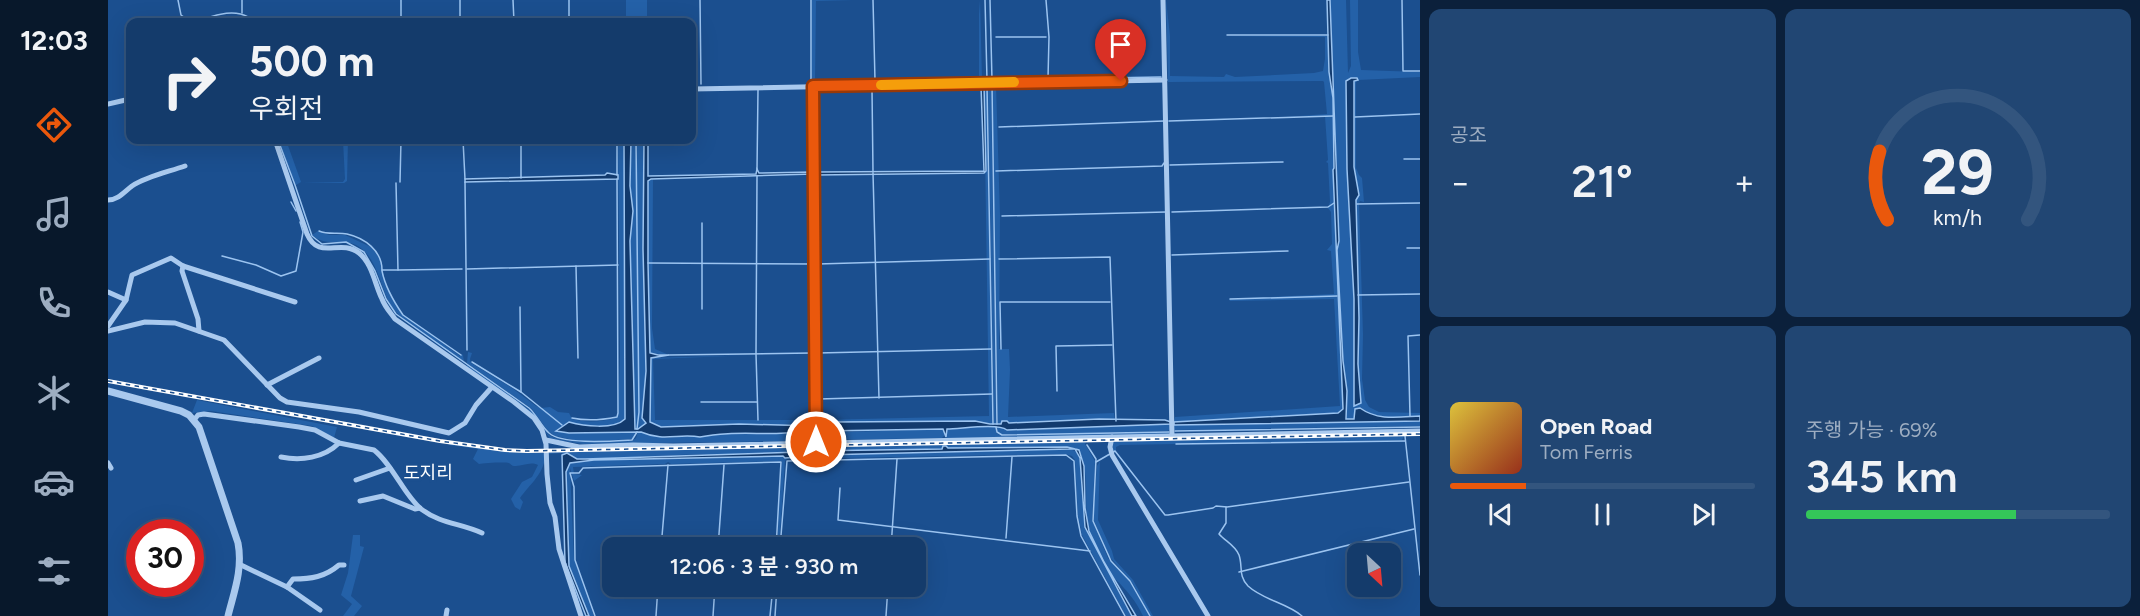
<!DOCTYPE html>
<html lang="ko">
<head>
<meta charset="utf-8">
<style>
	:root { --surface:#143b6b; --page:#214673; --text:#f1f3f6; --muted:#9dadc1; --line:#33557e; --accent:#ea580c }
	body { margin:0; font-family:Figtree,"Noto Sans KR",sans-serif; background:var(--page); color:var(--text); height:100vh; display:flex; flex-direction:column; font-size:22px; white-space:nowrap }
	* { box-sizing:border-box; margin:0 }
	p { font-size:20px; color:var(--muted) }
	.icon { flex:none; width:33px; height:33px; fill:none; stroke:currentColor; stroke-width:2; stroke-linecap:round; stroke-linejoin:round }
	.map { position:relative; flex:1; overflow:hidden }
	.drawer { display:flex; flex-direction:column; gap:9px; padding:9px; background:#0b203b; width:720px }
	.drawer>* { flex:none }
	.hud { position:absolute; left:18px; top:18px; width:570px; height:126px; border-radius:12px; box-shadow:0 6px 24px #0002,0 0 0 2px var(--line); background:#143b6b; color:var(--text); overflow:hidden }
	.needle { width:39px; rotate:154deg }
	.tools { position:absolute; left:1239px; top:543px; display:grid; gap:12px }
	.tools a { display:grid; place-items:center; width:54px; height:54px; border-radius:12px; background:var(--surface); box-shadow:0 6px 24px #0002,0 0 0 2px var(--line); font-size:30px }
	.speed { position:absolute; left:18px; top:519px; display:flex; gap:12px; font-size:30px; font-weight:700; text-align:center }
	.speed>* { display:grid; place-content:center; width:78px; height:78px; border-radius:50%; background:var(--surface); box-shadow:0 6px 24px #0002,0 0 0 2px var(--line); line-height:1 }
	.speed .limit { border:9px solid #d22; background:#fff; color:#111 }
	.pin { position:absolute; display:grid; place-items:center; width:51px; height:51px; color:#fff; margin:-62px -26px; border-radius:50% 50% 50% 0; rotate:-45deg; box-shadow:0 0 6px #0007 }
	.pin .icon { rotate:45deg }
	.me { position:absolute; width:66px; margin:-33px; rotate:0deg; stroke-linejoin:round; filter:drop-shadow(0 0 4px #0008) }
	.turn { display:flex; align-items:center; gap:21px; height:126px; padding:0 24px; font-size:27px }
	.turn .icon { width:78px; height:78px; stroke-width:2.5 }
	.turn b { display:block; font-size:42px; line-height:51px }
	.big { font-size:45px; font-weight:600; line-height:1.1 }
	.drawer .card { flex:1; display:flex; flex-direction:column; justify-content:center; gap:9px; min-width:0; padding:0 21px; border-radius:12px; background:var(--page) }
	.drawer .dial { align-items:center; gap:0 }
	.dial svg { height:156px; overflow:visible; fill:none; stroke:var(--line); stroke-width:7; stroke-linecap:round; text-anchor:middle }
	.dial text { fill:var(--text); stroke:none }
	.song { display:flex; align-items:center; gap:18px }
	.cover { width:72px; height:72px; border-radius:9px; background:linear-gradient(135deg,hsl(50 70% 55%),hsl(10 70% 35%)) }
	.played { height:6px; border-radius:3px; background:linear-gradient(90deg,var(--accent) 25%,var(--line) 25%) }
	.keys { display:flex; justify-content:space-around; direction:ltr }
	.heat { display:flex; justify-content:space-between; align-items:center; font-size:33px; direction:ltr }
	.charge { height:9px; border-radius:4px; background:linear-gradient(90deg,#34c759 69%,var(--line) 0) }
	.drawer .tiles { flex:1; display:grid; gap:9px; grid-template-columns:repeat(2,1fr) }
	.trip { position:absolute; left:494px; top:537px; width:324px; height:60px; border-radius:12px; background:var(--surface); box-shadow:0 6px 24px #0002,0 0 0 2px var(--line); font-weight:600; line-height:60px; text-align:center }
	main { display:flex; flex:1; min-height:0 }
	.tabs { display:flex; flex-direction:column; width:108px; justify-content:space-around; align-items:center; background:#08182b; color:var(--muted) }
	.tabs .icon { width:42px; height:42px }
	.tabs .active { color:var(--accent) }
	.tabs b { font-size:27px; color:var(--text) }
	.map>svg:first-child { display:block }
	.green { fill:#2461a8; fill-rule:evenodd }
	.water { fill:#123a6d; stroke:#9cc4f0; stroke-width:1.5 }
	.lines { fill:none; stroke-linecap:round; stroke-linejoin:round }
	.stream { stroke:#9cc4f0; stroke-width:1.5 }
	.minor { stroke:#a9c9ee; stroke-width:5 }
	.tertiary { stroke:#a9c9ee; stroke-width:7 }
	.rail-casing { stroke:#fff; stroke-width:4 }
	.rail { stroke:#1b4f8f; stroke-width:1.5; stroke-dasharray:4.5; stroke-linecap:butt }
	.route-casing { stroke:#983908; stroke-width:15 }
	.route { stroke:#ea580c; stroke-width:10 }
	.slow { stroke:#f59e0b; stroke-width:10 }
	.labels { text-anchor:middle; stroke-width:6; stroke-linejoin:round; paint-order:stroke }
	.quarter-label { font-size:18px; fill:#fff; stroke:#1b4f8f }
</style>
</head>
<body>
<main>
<nav class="tabs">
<b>12:03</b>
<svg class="icon active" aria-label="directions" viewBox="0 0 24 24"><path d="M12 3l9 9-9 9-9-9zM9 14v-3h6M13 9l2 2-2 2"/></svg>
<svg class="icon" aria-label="music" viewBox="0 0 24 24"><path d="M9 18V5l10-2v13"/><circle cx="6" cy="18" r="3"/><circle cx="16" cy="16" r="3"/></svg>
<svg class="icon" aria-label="phone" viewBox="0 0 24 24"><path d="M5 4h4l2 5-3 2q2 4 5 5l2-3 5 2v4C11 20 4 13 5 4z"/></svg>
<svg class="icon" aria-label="climate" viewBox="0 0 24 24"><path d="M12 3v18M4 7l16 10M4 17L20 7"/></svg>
<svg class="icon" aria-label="car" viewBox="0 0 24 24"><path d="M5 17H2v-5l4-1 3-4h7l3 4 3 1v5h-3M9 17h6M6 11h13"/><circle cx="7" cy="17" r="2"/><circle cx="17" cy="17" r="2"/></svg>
<svg class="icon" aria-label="filters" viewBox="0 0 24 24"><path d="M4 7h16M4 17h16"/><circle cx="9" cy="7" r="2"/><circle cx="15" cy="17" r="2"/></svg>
</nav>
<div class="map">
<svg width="1312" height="616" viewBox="0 0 1312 616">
	<rect width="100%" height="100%" fill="#1b4f8f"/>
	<g class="green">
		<rect x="518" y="0" width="21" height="22"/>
		<polygon points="704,0 745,0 708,1 707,80 715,82 820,79 824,77 871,77 871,14 872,0 874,80 704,84"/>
		<polygon points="1058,0 1062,36 1062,76 1116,77 1118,74 1127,77 1206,73 1215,71 1217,59 1217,37 1119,37 1220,36 1221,72 1225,98 1226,168 1225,170 1235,409 1230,413 1066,422 1067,417 1232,406 1226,299 1122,301 1121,299 1226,294 1223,251 1219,250 1224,244 1223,212 1220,208 1222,202 1220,163 1218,162 1220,160 1217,116 1177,117 1219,114 1216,82 1215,81 1060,82"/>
		<path d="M1222 0H1238L1240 73 1243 66 1242 0H1250V52L1253 70 1312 72V77L1250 80 1248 82V168L1251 175 1254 178 1256 202 1252 201 1251 203 1255 335 1254 379 1257 400 1261 407 1271 412 1312 413V416C1288 417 1273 421 1252 408L1246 419 1238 420 1239 391 1235 361 1229 250 1231 241ZM1238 81H1246V167L1251 195 1248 200 1251 318 1250 364 1253 403 1246 406V299L1239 169Z"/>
		<polygon points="876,85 879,85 884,424 867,421 773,421 728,423 711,425 710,420 881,416"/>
		<polygon points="880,85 883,85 888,424 886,424"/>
		<polygon points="884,85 888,85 892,215 891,349 901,349 902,370 900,417 1006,413 1007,421 947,420 901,423 899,421 890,424"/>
		<polygon points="170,140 178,140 193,182 235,182 237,179 235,141 240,140 239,181 236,183 193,182 188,185"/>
		<path d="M510 140H516L517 419C506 430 475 426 461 422L448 430 461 433 528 432 524 439 475 442 447 436 440 431 424 409 359 363 360 352 364 353 362 359 363 363 404 388 428 406 433 408 442 407 450 412 461 413 464 419C478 423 496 422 510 417L512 355Z"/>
		<path d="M523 140H528L529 220V140H536C534 207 537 274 538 341 538 368 535 395 538 423L530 429H526V417L522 241 525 211 522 186Z"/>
		<polygon points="543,179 545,179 544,328 547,349 561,355 542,353 540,263 540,181"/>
		<path d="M210 231 221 235H237L263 247 272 259 278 286 292 312 352 356 353 354 355 355 356 362C339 351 293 321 283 306 273 289 270 262 254 249 238 235 219 249 204 235Z"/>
		<polygon points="647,355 545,359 547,420 706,420 707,426 590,425 553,427 542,422 543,358"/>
		<path d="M359 364 423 411C430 418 434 428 440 434 453 446 506 441 524 441L528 438 530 432 559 438 584 436 592 437C625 430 660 436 694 432V441L475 444 442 439 431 422 359 367Z"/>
		<polygon points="89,400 229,427 226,438 204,426 103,411 84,413"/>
		<polygon points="1312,421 1312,426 1066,430 1066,425"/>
		<polygon points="1063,424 1062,430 1059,431 894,435 889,432 889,427 894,427 899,430"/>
		<polygon points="884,426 888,427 888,433 894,436 1062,432 1060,435 839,439 838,437 839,429"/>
		<polygon points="710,429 740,432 836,429 836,436 834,438 712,440"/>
		<polygon points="1296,436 1294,440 1012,445 1008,447 1008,451 1004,452 1005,441"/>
		<path d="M978 442 977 444 987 461 984 520 1000 558 1022 582 1041 616H1035C1028 601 1018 589 1007 579 1001 573 983 538 981 529 974 505 985 467 967 448H839L838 446H835L834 449 639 453 611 456 593 454 477 459H469L459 453 454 455V453L440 454V452Z"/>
		<path d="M341 443 401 452 437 453C438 472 423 483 412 498L415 502 412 510 407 507 403 499 414 482 424 477 430 465C421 461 414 467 406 466 404 466 403 464 401 463 397 462 375 463 371 464L365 459 370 449 341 445Z"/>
		<polygon points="939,449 962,449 969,452 973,464 977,527 1024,616 1018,616 974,535 970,516 967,460 964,456 957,454 679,459 677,461 671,548 669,547 674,461 563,464 560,462 557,464 465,467 466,474 474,475 466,481 462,468 466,559 486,616 481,616 461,566 458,472 462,463 486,460 676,456 679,457 712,455"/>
		<polygon points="992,461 990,520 1004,551 1006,559 1025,580 1045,616 1042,616 1025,584 1001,556 986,521 985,514 989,466"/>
		<polygon points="245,535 252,535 252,546 256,547 243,596 254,606 246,616 235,616 244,604 233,595 240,573"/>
	</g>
	<g class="water">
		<path d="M1219 0H1222L1231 241 1229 250 1235 361 1239 391 1238 419H1246L1247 409 1252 408C1270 421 1291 417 1312 416V421L1066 425V422L1230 413 1235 409 1225 170 1226 168 1225 98 1221 72Z"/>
		<polygon points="1243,78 1249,78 1250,80 1246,81 1246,167 1251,195 1248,200 1251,318 1250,364 1253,403 1246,406 1246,299 1239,169 1238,81"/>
		<polygon points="876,85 878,171 876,173 708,175 708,172 876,171 873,86"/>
		<path d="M516 140H523L522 186 525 211 522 241 527 429H530L538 423 534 418 538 371 535 249 536 140H540V176L648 174 649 169 651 173 704 172V174L543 179 540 181V263L542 353 550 355H561L543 358 542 422 553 427 631 424 707 426V430L696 432V441H694L693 432C660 436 624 430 592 437 571 433 556 442 533 432L461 433 448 431 461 422C475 426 506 430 517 419Z"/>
		<polygon points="499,173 510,175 510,179 357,182 357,179 497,175"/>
		<path d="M991 419 1057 420 1063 422V424L899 430C889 423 853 429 839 429L838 437 835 429 713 431 710 429 715 421 726 420 728 422 867 421 882 424H893L894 421H899L901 423Z"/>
		<polygon points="835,446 838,446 840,448 959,447 971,450 976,466 977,508 981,531 996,562 1028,616 1024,616 977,527 972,458 967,449 962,449 712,455 677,458 675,456 486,460 462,463 458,472 461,566 481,616 478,616 457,562 454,455 459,453 469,459 477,459 692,452 696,449 698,451 834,449"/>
	</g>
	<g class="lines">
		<g class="stream">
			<polyline points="70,0 73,15 83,22"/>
			<polyline points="134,0 134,13"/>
			<polyline points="293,0 293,22"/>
			<polyline points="352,0 352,22"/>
			<polyline points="405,0 406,22"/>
			<polyline points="461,0 461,22"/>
			<polyline points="592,0 593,84"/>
			<polyline points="703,0 703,83"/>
			<polyline points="765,0 767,80"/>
			<polyline points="877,0 879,80"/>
			<polyline points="882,0 884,80 1053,77"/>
			<polyline points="938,0 941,37 940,78"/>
			<polyline points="1294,0 1295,71 1312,71"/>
			<path d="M84 22C101 18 123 7 140 17"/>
			<polyline points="1119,35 1220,35"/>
			<polyline points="888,37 938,37"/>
			<polyline points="879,86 885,424"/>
			<polyline points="884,86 889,424"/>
			<polyline points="764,90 765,172"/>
			<polyline points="1247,117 1312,114"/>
			<polyline points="1061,121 1225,116"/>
			<polyline points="891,127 1056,121"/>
			<path d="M170 140 187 185 204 236 214 244 238 242 256 252 267 271 278 299 288 314 421 408C429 415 433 426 441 433 454 445 506 441 524 440L529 432"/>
			<polyline points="355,140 357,179"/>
			<polyline points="413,140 413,178"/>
			<polyline points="528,140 531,412 529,429"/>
			<polyline points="1296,159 1312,159"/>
			<polyline points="1062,165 1175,162"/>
			<polyline points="649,169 650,90"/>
			<polyline points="888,171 1054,166 1056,163"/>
			<polyline points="765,173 771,398"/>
			<polyline points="509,175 509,140"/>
			<polyline points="649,176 648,354 650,420"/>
			<polyline points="292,182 293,140"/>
			<polyline points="357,182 359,350"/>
			<polyline points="288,183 290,270 354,269"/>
			<polyline points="183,202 188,211"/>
			<polyline points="1249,204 1312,203"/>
			<polyline points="1064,212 1220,207 1226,203"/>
			<polyline points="894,216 1058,212"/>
			<polyline points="594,223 594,309"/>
			<path d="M211 231C220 235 230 232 239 234 257 238 274 251 274 270"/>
			<polyline points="1299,248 1312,248"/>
			<polyline points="1064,255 1180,251"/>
			<polyline points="114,256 148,265 173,276 188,271 195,232 192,222"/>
			<polyline points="891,259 1002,257 1008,421"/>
			<polyline points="540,263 704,264"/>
			<polyline points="710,264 882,259"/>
			<polyline points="468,266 470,358"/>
			<polyline points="359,269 510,265"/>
			<path d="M290 270H274V271C277 286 286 302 295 315L353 355"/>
			<polyline points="1250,295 1312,294"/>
			<polyline points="1122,299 1229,296"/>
			<polyline points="412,307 413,392"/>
			<polyline points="893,349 892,302 1002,302"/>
			<polyline points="710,353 883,349"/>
			<polyline points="561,355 704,353"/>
			<polyline points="364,362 413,392 454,425"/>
			<polyline points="949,391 948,346 1004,345"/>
			<polyline points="711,399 884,394"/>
			<polyline points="593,402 649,402"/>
			<polyline points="1302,416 1300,336 1312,335"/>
			<path d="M464 418C478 421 494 420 509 417L510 413 509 179"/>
			<polyline points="888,427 889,432 894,435 1061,432"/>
			<polyline points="1067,431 1312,427"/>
			<polyline points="1297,436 1312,575"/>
			<polyline points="1068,444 1297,441"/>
			<polyline points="979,445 988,459 985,521 1003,561 1022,581 1042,616"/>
			<polyline points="988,462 1007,451 1057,515 1060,515 1105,508 1108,506 1119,507 1301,482"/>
			<polyline points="732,488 730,520 982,551"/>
			<path d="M1118 507V523L1111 534C1117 541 1127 545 1131 555 1135 566 1130 576 1140 586 1155 600 1179 603 1194 616"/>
			<polyline points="898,538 904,457"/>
			<polyline points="553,548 560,465"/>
			<polyline points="610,548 616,465"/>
			<polyline points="672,548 679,461 958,455 966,461 969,516 973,536 1017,616"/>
			<polyline points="783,548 789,459"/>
			<polyline points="1131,572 1306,529"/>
			<polyline points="487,616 467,560 466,487 462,473 471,473 475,468 673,462 668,548"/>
			<polyline points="548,616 550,586"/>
			<polyline points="605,616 607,586"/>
			<polyline points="662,616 665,586"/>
			<polyline points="667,616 669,586"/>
			<polyline points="778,616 780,586"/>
		</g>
		<g class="minor">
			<polyline points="1055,0 1064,436"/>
			<polyline points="705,86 708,442"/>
			<polyline points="584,89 1057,80"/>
			<polyline points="0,104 22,99"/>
			<path d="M167 140 199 234C211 261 232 238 251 253 264 263 267 285 274 299 277 307 282 312 287 319L406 402 426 418 434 430 438 444 439 474 442 503 447 517 451 549 473 616"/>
			<path d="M0 200C10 200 16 192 24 186 39 176 60 172 77 166"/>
			<polyline points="75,266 74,271 90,319 91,331"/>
			<polyline points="0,292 18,300"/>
			<polyline points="0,326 18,300 24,275 63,258 75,266 187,302"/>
			<polyline points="0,331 37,322 67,323 116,340 172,398 179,402 251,412 341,433 357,423 368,405 384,387"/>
			<polyline points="159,385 211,358"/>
			<path d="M86 420 90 415 96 414 191 427 207 430 231 443 266 450C285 465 296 495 313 509 333 524 352 523 374 533"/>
			<polyline points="1004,437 1002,447 1004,455 1100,616"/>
			<polyline points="438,440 471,447 525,445 565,446 1312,431"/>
			<path d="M173 457C193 461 216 458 231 443"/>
			<polyline points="0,463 3,468"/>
			<polyline points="248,480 282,468"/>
			<polyline points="252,501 275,496 307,509 312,508"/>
			<polyline points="133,565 179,587 212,610"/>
			<path d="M179 587 185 579C203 579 217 577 231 565H236"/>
			<polyline points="338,616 339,610"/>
		</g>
		<path class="tertiary" d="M0 391 73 411 81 415 91 427 130 543C135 569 126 592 120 616"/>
		<g class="rail-casing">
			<polyline id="rail" points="0,381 332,441 397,450 419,451 1312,434"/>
		</g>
		<use href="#rail" class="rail"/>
	</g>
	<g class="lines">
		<g class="route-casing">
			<polyline id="route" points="708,442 705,86 1013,81"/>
		</g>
		<use href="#route" class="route"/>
		<polyline class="slow" points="773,85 906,82"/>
	</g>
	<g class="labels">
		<g class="quarter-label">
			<text x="320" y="479">도지리</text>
		</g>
	</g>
</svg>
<div class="tools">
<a><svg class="needle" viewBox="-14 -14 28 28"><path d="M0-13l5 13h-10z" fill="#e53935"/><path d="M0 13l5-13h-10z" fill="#9dadc1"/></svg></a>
</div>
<div class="speed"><div class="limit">30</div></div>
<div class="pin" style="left:1013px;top:81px;background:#d93025"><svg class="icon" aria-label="arrive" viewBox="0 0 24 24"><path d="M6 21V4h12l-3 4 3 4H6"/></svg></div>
<svg class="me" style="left:708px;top:442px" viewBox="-20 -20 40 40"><circle r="17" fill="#ea580c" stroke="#fff" stroke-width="3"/><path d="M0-11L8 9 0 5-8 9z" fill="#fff"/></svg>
<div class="trip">12:06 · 3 분 · 930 m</div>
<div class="hud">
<div class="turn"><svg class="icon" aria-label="right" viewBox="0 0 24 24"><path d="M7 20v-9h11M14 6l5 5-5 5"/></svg><div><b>500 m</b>우회전</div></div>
</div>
</div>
<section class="drawer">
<div class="tiles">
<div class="card"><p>공조</p>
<div class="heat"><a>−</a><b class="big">21°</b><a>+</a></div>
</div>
<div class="card dial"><svg viewBox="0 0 100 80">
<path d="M14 69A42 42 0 1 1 86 69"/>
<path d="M14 69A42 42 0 0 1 10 34" stroke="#ea580c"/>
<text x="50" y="56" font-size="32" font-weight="700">29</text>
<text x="50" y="72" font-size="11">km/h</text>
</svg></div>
<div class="card">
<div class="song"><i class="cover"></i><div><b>Open Road</b><p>Tom Ferris</p></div></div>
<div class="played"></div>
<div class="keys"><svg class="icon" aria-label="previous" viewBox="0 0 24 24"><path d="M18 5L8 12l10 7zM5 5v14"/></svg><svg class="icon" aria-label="pause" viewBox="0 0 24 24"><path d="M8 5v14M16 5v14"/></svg><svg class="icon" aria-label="next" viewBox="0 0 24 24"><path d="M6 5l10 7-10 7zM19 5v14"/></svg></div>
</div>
<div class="card"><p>주행 가능 · 69%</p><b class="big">345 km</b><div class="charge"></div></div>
</div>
</section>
</main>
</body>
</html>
